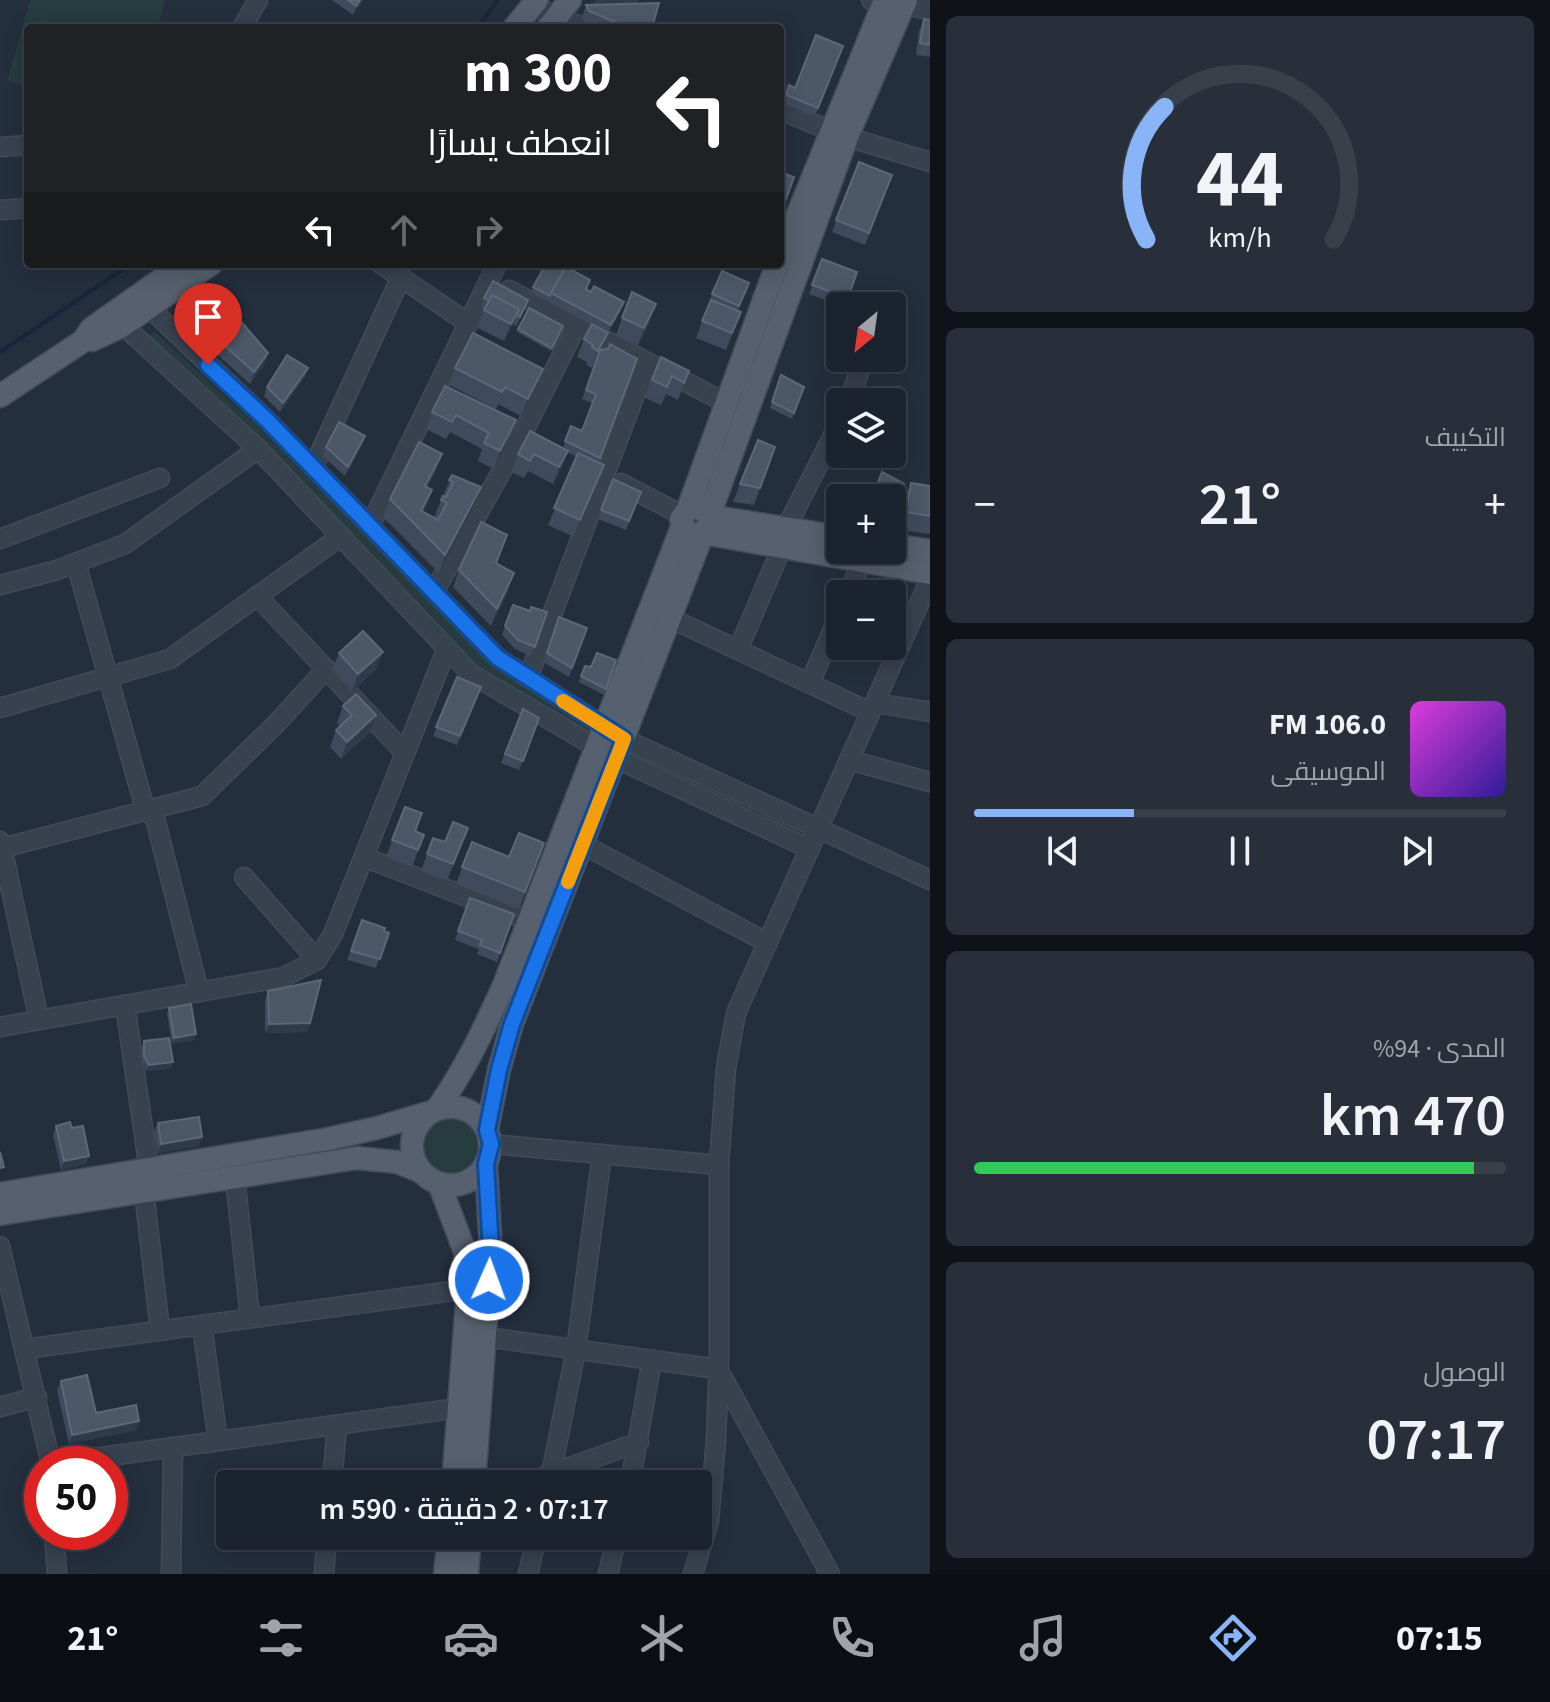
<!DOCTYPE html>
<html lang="ar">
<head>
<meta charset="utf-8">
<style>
	:root { --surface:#1b232e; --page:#282f3a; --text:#f1f3f6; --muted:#a0a4aa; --line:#39404a; --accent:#8ab4f8 }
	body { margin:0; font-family:"Source Sans 3",Cairo,sans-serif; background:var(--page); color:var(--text); direction:rtl; height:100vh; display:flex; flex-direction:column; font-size:30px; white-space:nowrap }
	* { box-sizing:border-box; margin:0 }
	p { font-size:26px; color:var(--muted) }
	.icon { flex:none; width:44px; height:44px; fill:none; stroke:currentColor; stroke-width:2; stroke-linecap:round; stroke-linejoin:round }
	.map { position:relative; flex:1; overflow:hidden; direction:ltr }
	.panel { display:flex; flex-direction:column; gap:16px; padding:16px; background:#0f1319; width:620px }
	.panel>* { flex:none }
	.top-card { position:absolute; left:24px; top:24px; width:760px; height:244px; border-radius:8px; box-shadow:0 4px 20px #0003,0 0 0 2px var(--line); direction:rtl; background:#202124; color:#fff; overflow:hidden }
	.needle { width:52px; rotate:209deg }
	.buttons { position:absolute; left:826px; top:292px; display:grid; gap:16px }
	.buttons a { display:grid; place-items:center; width:80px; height:80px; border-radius:8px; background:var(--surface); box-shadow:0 4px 20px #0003,0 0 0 2px var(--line); font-size:40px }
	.speed { position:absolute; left:24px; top:1446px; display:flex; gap:16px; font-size:40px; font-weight:700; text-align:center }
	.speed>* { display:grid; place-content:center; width:104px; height:104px; border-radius:50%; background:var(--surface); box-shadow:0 4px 20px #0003,0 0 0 2px var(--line); line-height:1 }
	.speed .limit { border:12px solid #d22; background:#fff; color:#111 }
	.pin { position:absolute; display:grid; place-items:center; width:68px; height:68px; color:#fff; margin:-82px -34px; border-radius:50% 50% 50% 0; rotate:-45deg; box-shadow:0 0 8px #0007 }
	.pin .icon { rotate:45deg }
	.me { position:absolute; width:88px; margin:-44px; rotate:2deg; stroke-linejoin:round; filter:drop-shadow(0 0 6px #0008) }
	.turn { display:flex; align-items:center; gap:28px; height:168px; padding:0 40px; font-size:36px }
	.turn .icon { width:104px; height:104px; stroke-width:2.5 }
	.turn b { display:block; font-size:56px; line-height:68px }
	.lanes { display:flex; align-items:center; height:76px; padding:0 40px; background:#0003; justify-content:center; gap:40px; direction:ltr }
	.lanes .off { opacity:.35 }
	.big { font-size:60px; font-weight:600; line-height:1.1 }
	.panel .card { flex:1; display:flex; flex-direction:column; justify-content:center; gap:12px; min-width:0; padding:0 28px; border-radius:12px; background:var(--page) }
	.panel .dial { align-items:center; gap:0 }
	.dial svg { height:208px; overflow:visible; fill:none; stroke:var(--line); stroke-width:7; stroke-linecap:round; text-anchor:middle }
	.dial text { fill:var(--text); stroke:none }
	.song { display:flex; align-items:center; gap:24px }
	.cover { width:96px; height:96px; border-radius:12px; background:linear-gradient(135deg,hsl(300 70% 55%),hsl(250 70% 35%)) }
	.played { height:8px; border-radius:4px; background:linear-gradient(90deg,var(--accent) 30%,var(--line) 30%) }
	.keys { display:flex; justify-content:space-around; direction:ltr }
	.heat { display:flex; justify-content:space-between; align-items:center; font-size:44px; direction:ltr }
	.charge { height:12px; border-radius:6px; background:linear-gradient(90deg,#34c759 94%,var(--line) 0) }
	.trip { position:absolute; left:216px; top:1470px; width:496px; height:80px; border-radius:8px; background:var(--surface); box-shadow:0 4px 20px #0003,0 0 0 2px var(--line); font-weight:600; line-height:80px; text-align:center; direction:rtl }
	.dock { display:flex; height:128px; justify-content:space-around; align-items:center; background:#0b0e12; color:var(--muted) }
	.dock .icon { width:56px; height:56px }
	.dock .on { color:var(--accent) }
	.dock b { font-size:36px; color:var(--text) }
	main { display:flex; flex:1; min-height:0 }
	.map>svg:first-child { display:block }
	.green { fill:#263c3f }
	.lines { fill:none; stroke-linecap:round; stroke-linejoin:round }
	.stream { stroke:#17263c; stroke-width:4 }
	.minor-casing { stroke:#414a57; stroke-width:21 }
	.major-casing { stroke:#414a57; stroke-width:25 }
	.minor { stroke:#38414e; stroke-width:18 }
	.major { stroke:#56606e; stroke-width:22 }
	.wall { fill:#3f4b5c }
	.shaded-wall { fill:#2f3b4b }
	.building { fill:#4b5868; stroke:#5c6777; stroke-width:2 }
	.route-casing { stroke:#114b97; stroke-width:20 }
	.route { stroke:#1a73e8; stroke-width:14 }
	.slow { stroke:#f59e0b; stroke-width:14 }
</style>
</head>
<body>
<main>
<section class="panel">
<div class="card dial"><svg viewBox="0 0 100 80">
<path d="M14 69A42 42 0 1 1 86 69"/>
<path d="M14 69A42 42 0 0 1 21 18" stroke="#8ab4f8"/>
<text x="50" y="56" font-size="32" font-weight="700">44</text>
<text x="50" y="72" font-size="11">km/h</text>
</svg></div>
<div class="card"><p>التكييف</p>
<div class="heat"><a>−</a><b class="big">21°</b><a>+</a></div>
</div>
<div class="card">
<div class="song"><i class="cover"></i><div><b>106.0 FM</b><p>الموسيقى</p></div></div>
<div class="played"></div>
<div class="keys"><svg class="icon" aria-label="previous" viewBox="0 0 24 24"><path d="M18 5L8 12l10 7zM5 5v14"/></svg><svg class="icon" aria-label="pause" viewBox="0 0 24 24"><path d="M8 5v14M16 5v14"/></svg><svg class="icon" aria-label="next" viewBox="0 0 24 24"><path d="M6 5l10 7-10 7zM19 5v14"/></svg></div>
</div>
<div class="card"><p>المدى · 94%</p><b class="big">470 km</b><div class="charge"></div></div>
<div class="card"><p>الوصول</p><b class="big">07:17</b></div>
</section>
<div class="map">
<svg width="930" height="1574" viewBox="0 0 930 1574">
	<rect width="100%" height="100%" fill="#242f3e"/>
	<g class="green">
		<polygon points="30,0 165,0 158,28 28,28 28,87 7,81"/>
		<polygon points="154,331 256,425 495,668 594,720 593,730 588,733 482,671 148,336"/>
		<circle cx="452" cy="1146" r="33"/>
	</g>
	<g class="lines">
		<g class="stream">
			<polyline points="477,28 498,0"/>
			<polyline points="0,352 131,264"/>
		</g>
		<g class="minor-casing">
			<g id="minor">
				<polyline points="871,0 930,10"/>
				<polyline points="532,6 585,28"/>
				<polyline points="242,28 258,0"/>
				<polyline points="780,110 831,131"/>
				<polyline points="847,137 930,162"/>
				<polyline points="0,147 28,145"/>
				<polyline points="0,210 28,208"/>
				<polyline points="381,264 468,323"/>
				<polyline points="509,290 726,403"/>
				<polyline points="139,298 268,421 498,658 624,739 930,880"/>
				<polyline points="113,316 258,449 471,674 615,758 810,849"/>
				<polyline points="848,402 862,365"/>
				<polyline points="313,468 401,277"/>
				<polyline points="621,483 682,515"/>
				<polyline points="370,526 497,264"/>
				<polyline points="786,528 840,422"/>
				<polyline points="0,539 160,478"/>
				<polyline points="76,563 146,812"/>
				<polyline points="0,585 57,570 125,544 258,449"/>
				<polyline points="434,592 523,433 577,325"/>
				<polyline points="848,594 862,561"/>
				<polyline points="257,596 405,753"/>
				<polyline points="670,618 870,712"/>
				<polyline points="738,650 782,547"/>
				<polyline points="528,678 647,363"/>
				<polyline points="810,683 840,613"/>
				<polyline points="875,703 930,712"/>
				<polyline points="0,708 170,659 341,536"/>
				<polyline points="849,760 930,782"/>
				<polyline points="153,810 199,992"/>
				<polyline points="0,841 2,848 202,796 276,724 326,669"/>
				<polyline points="582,844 768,943"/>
				<polyline points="2,848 39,1020"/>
				<polyline points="364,857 529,921"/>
				<polyline points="244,877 317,960"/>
				<polyline points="125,1005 149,1169"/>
				<polyline points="0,1027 284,977 317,960 333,934 447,648"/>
				<polyline points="491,1144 719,1165"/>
				<polyline points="235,1177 250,1318"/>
				<polyline points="144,1191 160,1331"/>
				<polyline points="0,1246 51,1464 459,1408"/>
				<polyline points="202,1325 218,1441"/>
				<polyline points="485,1337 718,1369 830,1574"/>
				<polyline points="25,1349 468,1289"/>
				<polyline points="0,1407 37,1397"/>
				<polyline points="332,1484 337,1425"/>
				<polyline points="523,1484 639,1442"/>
				<polyline points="549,1484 576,1350 602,1154"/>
				<polyline points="630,1484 652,1360"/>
				<polyline points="54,1532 57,1574"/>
				<polyline points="171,1574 173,1447"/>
				<polyline points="324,1574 327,1536"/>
				<polyline points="528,1574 537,1536"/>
				<polyline points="608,1574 617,1536"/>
				<polyline points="693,1574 709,1521 716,1440 719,1356 719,1165 726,1068 736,1013 930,579"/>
			</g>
		</g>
		<g class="major-casing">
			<g id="major">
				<polyline points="514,28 537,0"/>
				<polyline points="548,28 570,0"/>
				<polyline points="780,258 885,0"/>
				<polyline points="92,340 122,326 211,264"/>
				<polyline points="0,396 83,341 91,329 183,264"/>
				<polyline points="688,509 777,264"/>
				<path d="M840 537 709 516C704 508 696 505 688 509L681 519 685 531C698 539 711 531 709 516L847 137 906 0"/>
				<polyline points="892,545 930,551"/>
				<circle cx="451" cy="1146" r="39"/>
				<path d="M437 1109C465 1070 484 1029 504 985L682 527"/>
				<polyline points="487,1130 499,1070 512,1024 703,533 930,573"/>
				<polyline points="439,1183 465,1252 468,1289 453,1484"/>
				<polyline points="0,1194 328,1139 377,1128 431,1112"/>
				<polyline points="0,1214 357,1158 397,1162 422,1172"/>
				<polyline points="474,1484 491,1251 486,1164"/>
				<polyline points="445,1574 449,1536"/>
				<polyline points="467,1574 470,1536"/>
			</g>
		</g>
		<use href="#minor" class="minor"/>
		<use href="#major" class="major"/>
	</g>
	<g class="wall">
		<polygon points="332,0 363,0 353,15"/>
		<polygon points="638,0 637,4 652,28 597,28 585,23 582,17 586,5"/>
		<polygon points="924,19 930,20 930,57 916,55 919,31"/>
		<polygon points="843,46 815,116 783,104 789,85 795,88"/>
		<polygon points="859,162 892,175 865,245 832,232"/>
		<polygon points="780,172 794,177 781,214 780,214"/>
		<polygon points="822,259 857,272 845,306 842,306 809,294"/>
		<polygon points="749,283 738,311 741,312 726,350 696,338 712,294"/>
		<polygon points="533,287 587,290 624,302 620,311 607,334 601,350 637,359 598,462 604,465 574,537 548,525 577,457 567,452 562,468 553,484 528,471 524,478 511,472 518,454 563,448 571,426 582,431 592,403 582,399 599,355 592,368 586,365 587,362 577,357 584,339 592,325 531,293"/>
		<polygon points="632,292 656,304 650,321 638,345 616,335"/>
		<polygon points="484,298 525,309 516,326 513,324 504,341 478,328 484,309 481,307"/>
		<polygon points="182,307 264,365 250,384 178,319"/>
		<polygon points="563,326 551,351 517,332 518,329"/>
		<polygon points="308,368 305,377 280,412 264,396 267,387"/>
		<polygon points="455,368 543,369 537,386 521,416 498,404 496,409 449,385"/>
		<polygon points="689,371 678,400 666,394 661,405 645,398 652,380"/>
		<polygon points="781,375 804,387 792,419 770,408"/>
		<polygon points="432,412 516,420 509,437 494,469 478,461 482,449 450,432 446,439 426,429"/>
		<polygon points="362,445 345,476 323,456 326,447"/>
		<polygon points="775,447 754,505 733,502 740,484"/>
		<polygon points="436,471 427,487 426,507 423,512 438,520 439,519 434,517 452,475 475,504 439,573 383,517 390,499"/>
		<polygon points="613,479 641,492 626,530 598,519"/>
		<polygon points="911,483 930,486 930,534 900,530 904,500"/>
		<polygon points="496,563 508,591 491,626 453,587 459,570"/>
		<polygon points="513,605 530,611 547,612 531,656 515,649 502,635"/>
		<polygon points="559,617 587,628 569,677 543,662"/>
		<polygon points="383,652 376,669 352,692 332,670 339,653"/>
		<polygon points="616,660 604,695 579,682 585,666 591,667"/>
		<polygon points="457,677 481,687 457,745 433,736"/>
		<polygon points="343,706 370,732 341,759 330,747 336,730 340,726 337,723"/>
		<polygon points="523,709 539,718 519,770 501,763"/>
		<polygon points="405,807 415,831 424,835 412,867 386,857"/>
		<polygon points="468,828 447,881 421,871 433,838 445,842"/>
		<polygon points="472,842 509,857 544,843 519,909 456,884"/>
		<polygon points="470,898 514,914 497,962 477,954 479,949 455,940"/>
		<polygon points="362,920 389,933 376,968 347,960"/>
		<polygon points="268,991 310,1023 307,1032 265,1033 265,1000"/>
		<polygon points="169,1008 196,1034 194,1040 172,1044 167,1014"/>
		<polygon points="144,1041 173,1062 171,1068 147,1071 142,1062 142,1047"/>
		<polygon points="158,1123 199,1146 158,1153 154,1132"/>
		<polygon points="56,1126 72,1128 89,1156 86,1164 61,1170 53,1135"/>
		<polygon points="61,1381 96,1413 139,1421 136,1430 69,1444 57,1390"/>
	</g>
	<g class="shaded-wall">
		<polygon points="360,0 363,0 353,15 356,6"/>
		<polygon points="595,0 638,0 636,6 593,6"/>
		<polygon points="624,302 620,311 608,334 611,325"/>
		<polygon points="656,304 650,321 638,345 644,328"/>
		<polygon points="519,309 512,326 504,341 511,324"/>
		<polygon points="608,333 601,350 592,368 598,351"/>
		<polygon points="268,353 264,365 250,384 254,372"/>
		<polygon points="308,368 305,377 280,412 283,403"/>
		<polygon points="543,369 537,386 521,416 528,399"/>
		<polygon points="516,420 509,437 494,469 500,451"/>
		<polygon points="365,436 362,445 345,476 348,467"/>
		<polygon points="568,451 562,468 553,484 559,467"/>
		<polygon points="442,454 436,471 419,503 425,486"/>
		<polygon points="604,465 598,482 574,537 580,520"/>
		<polygon points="904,484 897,501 892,511 892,504"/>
		<polygon points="481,487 475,504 439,573 445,555"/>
		<polygon points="432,490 426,507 414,528 421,511"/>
		<polygon points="514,573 508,591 491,626 497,609"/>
		<polygon points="383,652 376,669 352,692 358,674"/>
		<polygon points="376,715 370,732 341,759 347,742"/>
		<polygon points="310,1023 307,1032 265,1033 269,1024"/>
		<polygon points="196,1034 194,1040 172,1044 174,1038"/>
		<polygon points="173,1062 171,1068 147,1071 149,1065"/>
		<polygon points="202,1137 199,1146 158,1153 161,1144"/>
		<polygon points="89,1156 86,1164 61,1170 64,1161"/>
		<polygon points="139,1421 136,1430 69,1444 72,1435"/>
	</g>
	<g class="building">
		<polygon points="348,0 360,0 356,6"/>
		<polygon points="659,3 652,28 629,28 589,11 586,5"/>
		<polygon points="924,19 930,20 930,45 920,43"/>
		<polygon points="816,35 843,46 818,108 786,95 789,85 795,88"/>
		<polygon points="859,162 892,175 869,233 836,220"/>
		<polygon points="780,172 794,177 785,202 780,200"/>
		<polygon points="822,259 857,272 848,298 812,285"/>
		<polygon points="546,264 555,264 564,269 550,296 533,287"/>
		<polygon points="566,267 590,280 586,289 591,292 594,286 624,302 611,325 551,293"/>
		<polygon points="722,271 749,283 739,306 712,294"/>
		<polygon points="493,281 528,300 520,317 516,315 519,309 492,295 489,301 484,298"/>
		<polygon points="210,285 268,353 254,372 182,307"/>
		<polygon points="632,292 656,304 644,328 622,318"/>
		<polygon points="492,295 519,309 511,324 484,310"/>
		<polygon points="711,300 741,312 732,333 702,321"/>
		<polygon points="529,308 563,326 552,348 518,329"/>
		<polygon points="592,324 608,333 598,351 592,347 593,345 584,339"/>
		<polygon points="473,333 543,369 528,399 505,387 502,392 455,368"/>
		<polygon points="610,344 637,359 600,458 565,441 571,426 582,431 596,394 586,390 600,350 608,349"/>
		<polygon points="287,355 308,368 283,403 267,387"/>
		<polygon points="661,357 689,371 684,383 672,376 667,387 652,380"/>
		<polygon points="781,375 804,387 794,413 772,402"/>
		<polygon points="445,386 516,420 500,451 484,443 489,433 456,415 452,422 432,412"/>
		<polygon points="339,422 365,436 348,467 326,447"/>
		<polygon points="530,431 568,451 559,467 534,454 530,461 518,454"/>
		<polygon points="758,440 775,447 760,488 740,484"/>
		<polygon points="419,442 442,454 425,486 432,490 421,511 438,520 447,503 441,500 443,496 446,497 453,482 449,480 452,475 481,487 445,555 390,499"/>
		<polygon points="578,453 604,465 580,520 554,508"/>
		<polygon points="882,472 904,484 892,504 892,498 872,498"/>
		<polygon points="613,479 641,492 629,521 601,510"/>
		<polygon points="911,483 930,486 930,516 906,512"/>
		<polygon points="481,522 507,535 496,563 514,573 497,609 459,570"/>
		<polygon points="513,605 530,611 531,607 547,612 535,647 518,640 505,626"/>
		<polygon points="559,617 587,628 572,668 547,653"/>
		<polygon points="363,631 383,652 358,674 339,653"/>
		<polygon points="597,653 616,660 606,689 581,676 585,666 591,667"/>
		<polygon points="457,677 481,687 460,736 436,727"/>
		<polygon points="356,694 376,715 347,742 336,730 352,715 343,706"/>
		<polygon points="523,709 539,718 523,761 505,754"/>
		<polygon points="405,807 422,813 415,831 424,835 418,850 392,840"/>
		<polygon points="453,822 468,828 453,864 427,854 433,838 445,842"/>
		<polygon points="519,833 544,843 525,892 462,867 472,842 509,857"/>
		<polygon points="470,898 514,914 500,953 480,945 482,940 458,931"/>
		<polygon points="362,920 385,928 384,931 389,933 380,959 351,951"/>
		<polygon points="321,980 310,1023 269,1024 268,991"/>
		<polygon points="191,1004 196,1034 174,1038 169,1008"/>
		<polygon points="169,1038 173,1062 149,1065 144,1056 144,1041"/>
		<polygon points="199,1117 202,1137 161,1144 158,1123"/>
		<polygon points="70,1122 72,1128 83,1126 89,1156 64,1161 56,1126"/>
		<polygon points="0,1152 4,1167 0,1168"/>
		<polygon points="87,1375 96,1413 136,1405 139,1421 72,1435 61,1381"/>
	</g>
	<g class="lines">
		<g class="route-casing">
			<polyline id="route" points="208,365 268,421 498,658 624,739 512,1024 499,1070 487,1130 491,1144 486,1164 491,1251 489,1280"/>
		</g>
		<use href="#route" class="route"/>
		<polyline class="slow" points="563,701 624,739 568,882"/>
	</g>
</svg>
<div class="buttons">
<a><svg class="needle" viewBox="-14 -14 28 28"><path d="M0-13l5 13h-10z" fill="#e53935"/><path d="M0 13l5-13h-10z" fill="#a0a4aa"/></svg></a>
<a><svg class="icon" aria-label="layers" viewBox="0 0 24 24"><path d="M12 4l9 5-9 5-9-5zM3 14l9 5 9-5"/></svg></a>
<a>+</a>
<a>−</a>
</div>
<div class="speed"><div class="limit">50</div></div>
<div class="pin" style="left:208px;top:365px;background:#d93025"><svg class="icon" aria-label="arrive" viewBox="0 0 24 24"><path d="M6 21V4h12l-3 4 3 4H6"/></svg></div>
<svg class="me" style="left:489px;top:1280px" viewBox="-20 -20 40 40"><circle r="17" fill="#1a73e8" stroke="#fff" stroke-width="3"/><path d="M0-11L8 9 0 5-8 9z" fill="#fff"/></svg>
<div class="trip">07:17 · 2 دقيقة · 590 m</div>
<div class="top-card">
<div class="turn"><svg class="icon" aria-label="left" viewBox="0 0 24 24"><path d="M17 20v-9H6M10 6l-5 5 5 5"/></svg><div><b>300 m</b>انعطف يسارًا</div></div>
<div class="lanes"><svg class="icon" aria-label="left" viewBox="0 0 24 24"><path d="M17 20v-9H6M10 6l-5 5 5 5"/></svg><svg class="icon off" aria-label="ahead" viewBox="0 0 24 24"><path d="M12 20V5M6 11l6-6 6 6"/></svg><svg class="icon off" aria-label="right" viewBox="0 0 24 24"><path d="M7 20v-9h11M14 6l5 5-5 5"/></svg></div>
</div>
</div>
</main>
<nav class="dock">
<b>07:15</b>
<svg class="icon on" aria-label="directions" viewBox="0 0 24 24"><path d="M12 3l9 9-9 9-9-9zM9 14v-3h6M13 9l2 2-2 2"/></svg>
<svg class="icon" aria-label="music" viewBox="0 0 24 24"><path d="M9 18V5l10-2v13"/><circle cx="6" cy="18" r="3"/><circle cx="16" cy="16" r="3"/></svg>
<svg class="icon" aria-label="phone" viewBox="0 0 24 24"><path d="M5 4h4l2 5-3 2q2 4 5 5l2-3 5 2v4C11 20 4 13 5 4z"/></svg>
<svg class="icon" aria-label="climate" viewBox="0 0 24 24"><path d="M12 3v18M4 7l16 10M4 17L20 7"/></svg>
<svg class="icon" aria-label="car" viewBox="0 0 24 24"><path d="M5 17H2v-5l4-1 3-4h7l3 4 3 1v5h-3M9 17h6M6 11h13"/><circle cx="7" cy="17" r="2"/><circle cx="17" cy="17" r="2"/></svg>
<svg class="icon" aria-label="filters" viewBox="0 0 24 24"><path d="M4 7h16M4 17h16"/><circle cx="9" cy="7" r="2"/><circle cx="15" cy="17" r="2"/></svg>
<b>21°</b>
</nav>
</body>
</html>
